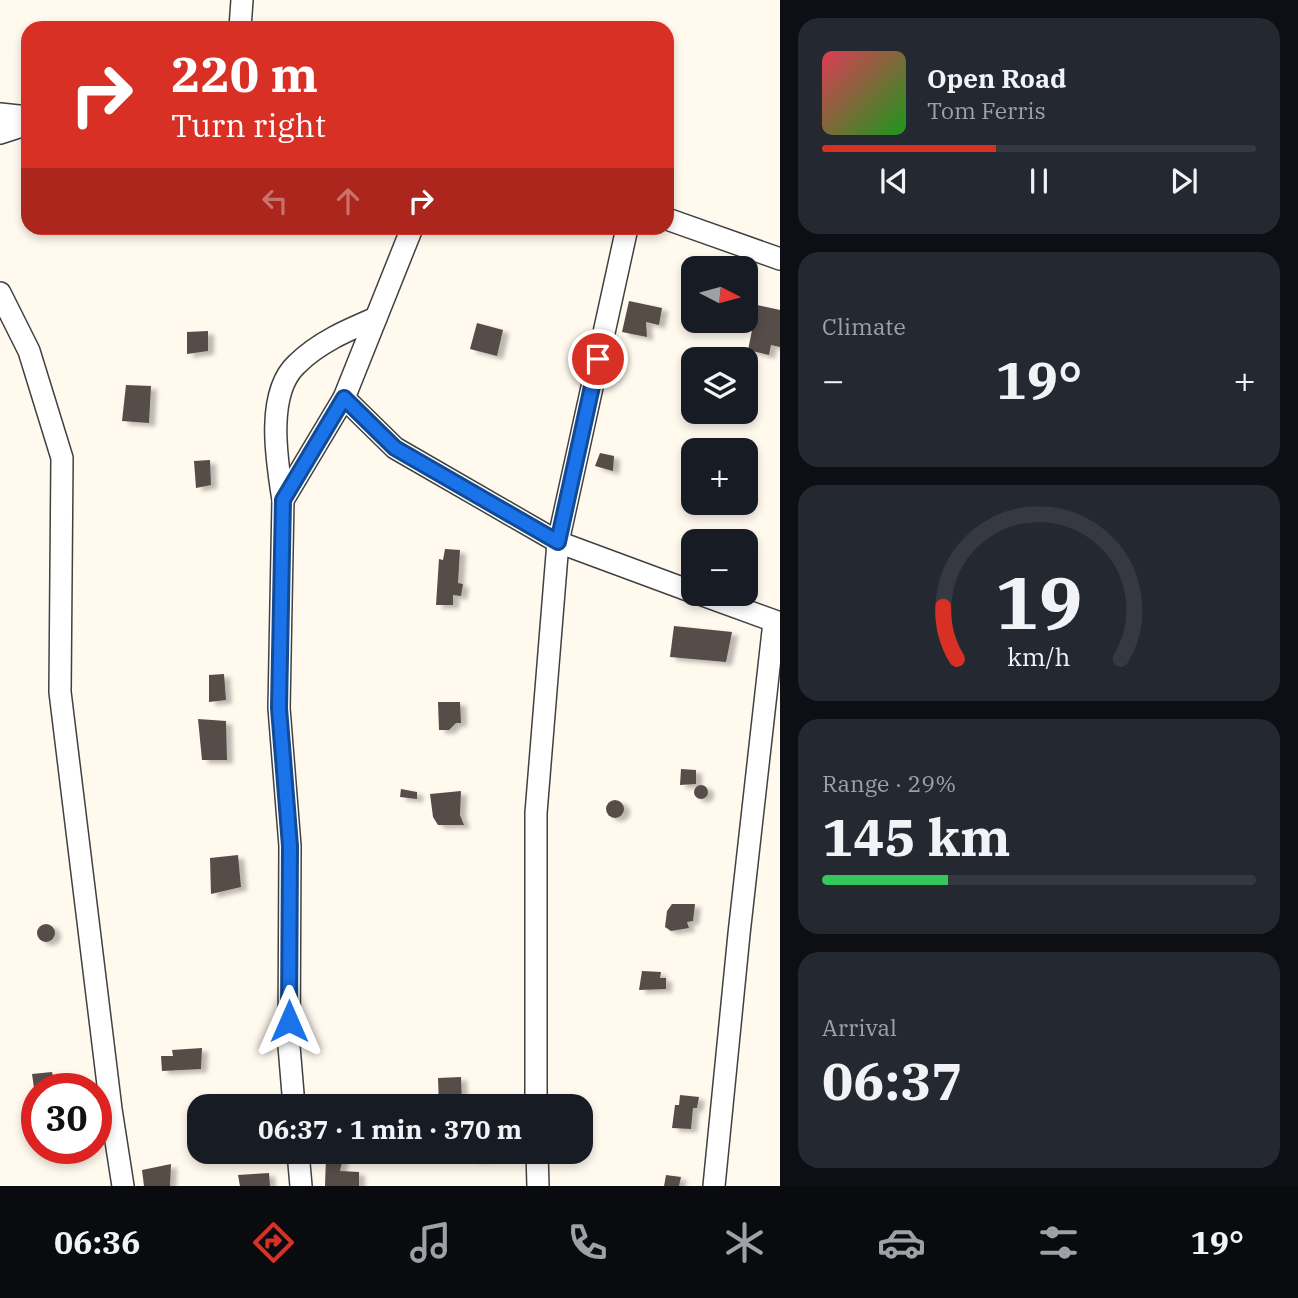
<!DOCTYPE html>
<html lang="en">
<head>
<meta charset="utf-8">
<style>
	:root { --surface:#171b24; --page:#242831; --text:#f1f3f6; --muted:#9ea1a6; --line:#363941; --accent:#d93025 }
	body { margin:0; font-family:"IBM Plex Serif",serif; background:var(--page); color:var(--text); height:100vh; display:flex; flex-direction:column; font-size:26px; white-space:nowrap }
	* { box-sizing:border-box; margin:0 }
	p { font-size:23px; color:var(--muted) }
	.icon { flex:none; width:38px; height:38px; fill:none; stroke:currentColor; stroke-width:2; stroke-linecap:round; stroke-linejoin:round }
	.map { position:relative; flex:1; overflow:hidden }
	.drawer { display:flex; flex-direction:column; gap:18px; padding:18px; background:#0d0f14; width:518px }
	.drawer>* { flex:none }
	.hud { position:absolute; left:21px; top:21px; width:653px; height:214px; border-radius:21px; box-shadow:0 4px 10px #0003; background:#d93025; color:#fff; overflow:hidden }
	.needle { width:46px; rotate:96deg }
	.buttons { position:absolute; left:681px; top:256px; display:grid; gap:14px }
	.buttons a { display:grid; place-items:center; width:77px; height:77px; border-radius:14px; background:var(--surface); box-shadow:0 4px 10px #0003; font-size:35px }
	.speed { position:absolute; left:21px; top:1073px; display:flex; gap:14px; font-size:35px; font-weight:700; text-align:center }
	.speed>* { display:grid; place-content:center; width:91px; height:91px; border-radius:50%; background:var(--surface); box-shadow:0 4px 10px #0003; line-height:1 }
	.speed .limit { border:10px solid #d22; background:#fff; color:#111 }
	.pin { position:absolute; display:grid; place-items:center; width:60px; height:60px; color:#fff; margin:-30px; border:4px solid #fff; border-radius:50%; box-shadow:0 2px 7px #0007 }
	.me { position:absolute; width:77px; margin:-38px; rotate:0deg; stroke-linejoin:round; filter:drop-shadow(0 0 5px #0008) }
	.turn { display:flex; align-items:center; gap:24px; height:147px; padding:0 35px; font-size:32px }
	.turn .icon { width:91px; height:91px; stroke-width:2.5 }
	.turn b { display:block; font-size:49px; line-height:60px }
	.lanes { display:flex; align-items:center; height:66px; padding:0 35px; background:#0003; justify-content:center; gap:35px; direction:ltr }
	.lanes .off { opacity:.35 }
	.big { font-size:52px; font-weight:700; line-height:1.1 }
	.drawer .card { flex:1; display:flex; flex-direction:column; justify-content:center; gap:10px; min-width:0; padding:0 24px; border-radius:21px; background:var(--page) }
	.drawer .dial { align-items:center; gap:0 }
	.dial svg { height:182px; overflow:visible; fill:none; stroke:var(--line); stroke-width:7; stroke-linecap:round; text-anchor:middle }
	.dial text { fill:var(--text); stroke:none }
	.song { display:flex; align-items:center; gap:21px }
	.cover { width:84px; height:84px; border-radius:10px; background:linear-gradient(135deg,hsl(350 70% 55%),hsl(120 70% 35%)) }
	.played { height:7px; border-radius:4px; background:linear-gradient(90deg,var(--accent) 40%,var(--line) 40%) }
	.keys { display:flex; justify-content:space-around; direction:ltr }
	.heat { display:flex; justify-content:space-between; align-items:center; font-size:38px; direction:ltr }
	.charge { height:10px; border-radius:5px; background:linear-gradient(90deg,#34c759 29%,var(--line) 0) }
	.trip { position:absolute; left:187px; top:1094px; width:406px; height:70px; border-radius:21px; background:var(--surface); box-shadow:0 4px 10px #0003; font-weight:700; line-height:70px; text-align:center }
	.menu { display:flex; height:112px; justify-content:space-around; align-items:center; background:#090b0e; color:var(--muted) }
	.menu .icon { width:49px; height:49px }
	.menu .on { color:var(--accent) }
	.menu b { font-size:32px; color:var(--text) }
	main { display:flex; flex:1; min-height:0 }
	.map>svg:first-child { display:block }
	.building { fill:#574d49; filter:url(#shadow) }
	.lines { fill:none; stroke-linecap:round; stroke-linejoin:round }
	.street-casing { stroke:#414141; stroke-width:24 }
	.street { stroke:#fff; stroke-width:21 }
	.route-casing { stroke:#114b97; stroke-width:18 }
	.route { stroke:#1a73e8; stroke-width:12 }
</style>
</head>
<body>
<main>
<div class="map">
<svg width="780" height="1186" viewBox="0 0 780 1186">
	<defs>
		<filter id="shadow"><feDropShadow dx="6" dy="3.5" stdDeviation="2" flood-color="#0004"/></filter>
	</defs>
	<rect width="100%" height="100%" fill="#fff9ee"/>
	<g class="building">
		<polygon points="629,301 662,308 659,325 646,322 647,337 622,332"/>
		<polygon points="757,305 780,310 780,347 771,345 769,355 748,350"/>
		<polygon points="477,323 503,330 497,356 470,349"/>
		<polygon points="208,331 208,351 187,354 187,332"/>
		<polygon points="126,385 151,386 149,423 122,421"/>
		<polygon points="600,453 614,456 613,471 595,466"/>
		<polygon points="210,460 211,485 196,488 194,461"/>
		<polygon points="445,549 460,550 458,583 463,584 461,596 453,595 453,605 436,605 439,559 443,560"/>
		<polygon points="674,626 732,632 726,662 670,657"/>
		<polygon points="224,674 226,700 209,702 209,675"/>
		<polygon points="438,702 460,702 461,723 456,723 449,730 439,730"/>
		<polygon points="198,719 226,721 227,760 202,760"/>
		<polygon points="681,769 696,770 696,784 680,785"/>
		<circle cx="701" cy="792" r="7"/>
		<polygon points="401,789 417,792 417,799 400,797"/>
		<polygon points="461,791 460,815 464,825 438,825 433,817 430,794"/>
		<circle cx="615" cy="809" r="9"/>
		<polygon points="238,855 241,887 211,894 210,858"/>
		<polygon points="672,904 695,904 693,921 687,922 689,928 671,931 665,927 667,911"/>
		<circle cx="46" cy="933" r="9"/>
		<polygon points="642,971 661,972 660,978 666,978 666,989 639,990"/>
		<polygon points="202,1048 201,1069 162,1071 161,1056 173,1056 172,1050"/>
		<polygon points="52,1072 55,1084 34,1088 32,1074"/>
		<polygon points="461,1077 462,1105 439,1106 438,1078"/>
		<polygon points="680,1095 699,1097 697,1108 693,1108 691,1129 672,1128 675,1105 679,1105"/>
		<polygon points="471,1152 491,1152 491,1158 472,1159"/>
		<polygon points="326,1157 343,1157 340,1171 359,1172 359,1186 325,1186"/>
		<polygon points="171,1164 170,1186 144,1186 142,1170"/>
		<polygon points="269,1173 270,1186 240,1186 238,1175"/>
		<polygon points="666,1175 681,1177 679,1186 664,1186"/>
	</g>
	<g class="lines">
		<g class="street-casing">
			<g id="street">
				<polyline points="240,28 242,0"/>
				<polyline points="0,114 28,117"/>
				<polyline points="0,133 28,124"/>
				<polyline points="667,219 780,259"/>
				<polyline points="0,293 29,351 62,458 60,692 111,1109 123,1186"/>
				<polyline points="344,398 395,448 558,542 693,592"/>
				<path d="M283 500C277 462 265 393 297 364 319 342 348 330 376 318"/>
				<polyline points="697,593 780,623"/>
				<polyline points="294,1106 289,1046 290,846 279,708 283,500 344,398 412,228"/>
				<polyline points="536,1106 536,813 558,542 627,228"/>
				<polyline points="298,1152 301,1186"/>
				<polyline points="537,1152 538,1186"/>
				<polyline points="714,1186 739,934 774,622"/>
			</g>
		</g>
		<use href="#street" class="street"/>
	</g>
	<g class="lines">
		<g class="route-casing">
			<polyline id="route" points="289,1021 290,846 279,708 283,500 344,398 395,448 558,542 598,359"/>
		</g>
		<use href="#route" class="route"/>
	</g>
</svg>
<div class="buttons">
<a><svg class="needle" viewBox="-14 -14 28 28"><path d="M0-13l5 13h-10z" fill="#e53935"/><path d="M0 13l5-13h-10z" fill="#9ea1a6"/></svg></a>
<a><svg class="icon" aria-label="layers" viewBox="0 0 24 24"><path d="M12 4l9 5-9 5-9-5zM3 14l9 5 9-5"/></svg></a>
<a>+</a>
<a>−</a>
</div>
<div class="speed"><div class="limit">30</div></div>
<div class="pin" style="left:598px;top:359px;background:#d93025"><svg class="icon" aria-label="arrive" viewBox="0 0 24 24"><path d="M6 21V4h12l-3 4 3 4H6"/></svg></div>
<svg class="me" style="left:289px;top:1021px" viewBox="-20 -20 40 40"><path d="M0-17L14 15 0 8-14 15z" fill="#1a73e8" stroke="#fff" stroke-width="4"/></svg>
<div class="trip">06:37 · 1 min · 370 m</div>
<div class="hud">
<div class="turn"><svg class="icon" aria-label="right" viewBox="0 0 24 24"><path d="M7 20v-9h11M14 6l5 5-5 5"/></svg><div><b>220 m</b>Turn right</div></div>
<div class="lanes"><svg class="icon off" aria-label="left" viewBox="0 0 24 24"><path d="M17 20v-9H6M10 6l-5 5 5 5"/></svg><svg class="icon off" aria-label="ahead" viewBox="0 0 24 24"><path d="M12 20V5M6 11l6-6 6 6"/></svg><svg class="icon" aria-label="right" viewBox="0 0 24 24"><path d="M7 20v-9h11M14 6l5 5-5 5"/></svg></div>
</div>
</div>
<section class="drawer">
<div class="card">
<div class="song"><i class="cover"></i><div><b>Open Road</b><p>Tom Ferris</p></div></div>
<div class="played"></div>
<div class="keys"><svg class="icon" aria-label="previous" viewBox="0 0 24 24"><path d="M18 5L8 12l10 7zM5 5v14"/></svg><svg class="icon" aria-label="pause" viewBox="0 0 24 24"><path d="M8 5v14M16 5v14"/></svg><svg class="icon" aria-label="next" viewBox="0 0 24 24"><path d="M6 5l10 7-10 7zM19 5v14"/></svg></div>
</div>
<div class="card"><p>Climate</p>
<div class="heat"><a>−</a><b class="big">19°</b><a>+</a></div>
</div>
<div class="card dial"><svg viewBox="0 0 100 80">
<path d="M14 69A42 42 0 1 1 86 69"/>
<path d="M14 69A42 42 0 0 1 8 46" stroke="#d93025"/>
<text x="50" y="56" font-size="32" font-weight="700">19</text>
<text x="50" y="72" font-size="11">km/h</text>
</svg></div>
<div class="card"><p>Range · 29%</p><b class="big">145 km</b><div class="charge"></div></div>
<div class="card"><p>Arrival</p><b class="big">06:37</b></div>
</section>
</main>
<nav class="menu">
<b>06:36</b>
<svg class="icon on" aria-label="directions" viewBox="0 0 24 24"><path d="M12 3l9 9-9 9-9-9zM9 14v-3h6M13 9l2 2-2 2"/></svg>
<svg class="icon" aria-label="music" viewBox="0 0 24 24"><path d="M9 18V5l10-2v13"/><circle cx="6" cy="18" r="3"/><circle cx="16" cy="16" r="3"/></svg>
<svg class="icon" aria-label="phone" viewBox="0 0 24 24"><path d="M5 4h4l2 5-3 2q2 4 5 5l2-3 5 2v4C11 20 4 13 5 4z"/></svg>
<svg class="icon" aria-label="climate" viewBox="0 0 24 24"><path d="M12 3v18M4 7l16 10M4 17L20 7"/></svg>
<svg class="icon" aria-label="car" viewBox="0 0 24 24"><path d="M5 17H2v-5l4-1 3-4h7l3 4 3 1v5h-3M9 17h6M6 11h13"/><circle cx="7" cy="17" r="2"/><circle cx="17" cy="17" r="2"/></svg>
<svg class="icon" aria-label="filters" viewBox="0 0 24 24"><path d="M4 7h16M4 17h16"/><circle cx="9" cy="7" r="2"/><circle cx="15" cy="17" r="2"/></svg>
<b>19°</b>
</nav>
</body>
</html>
